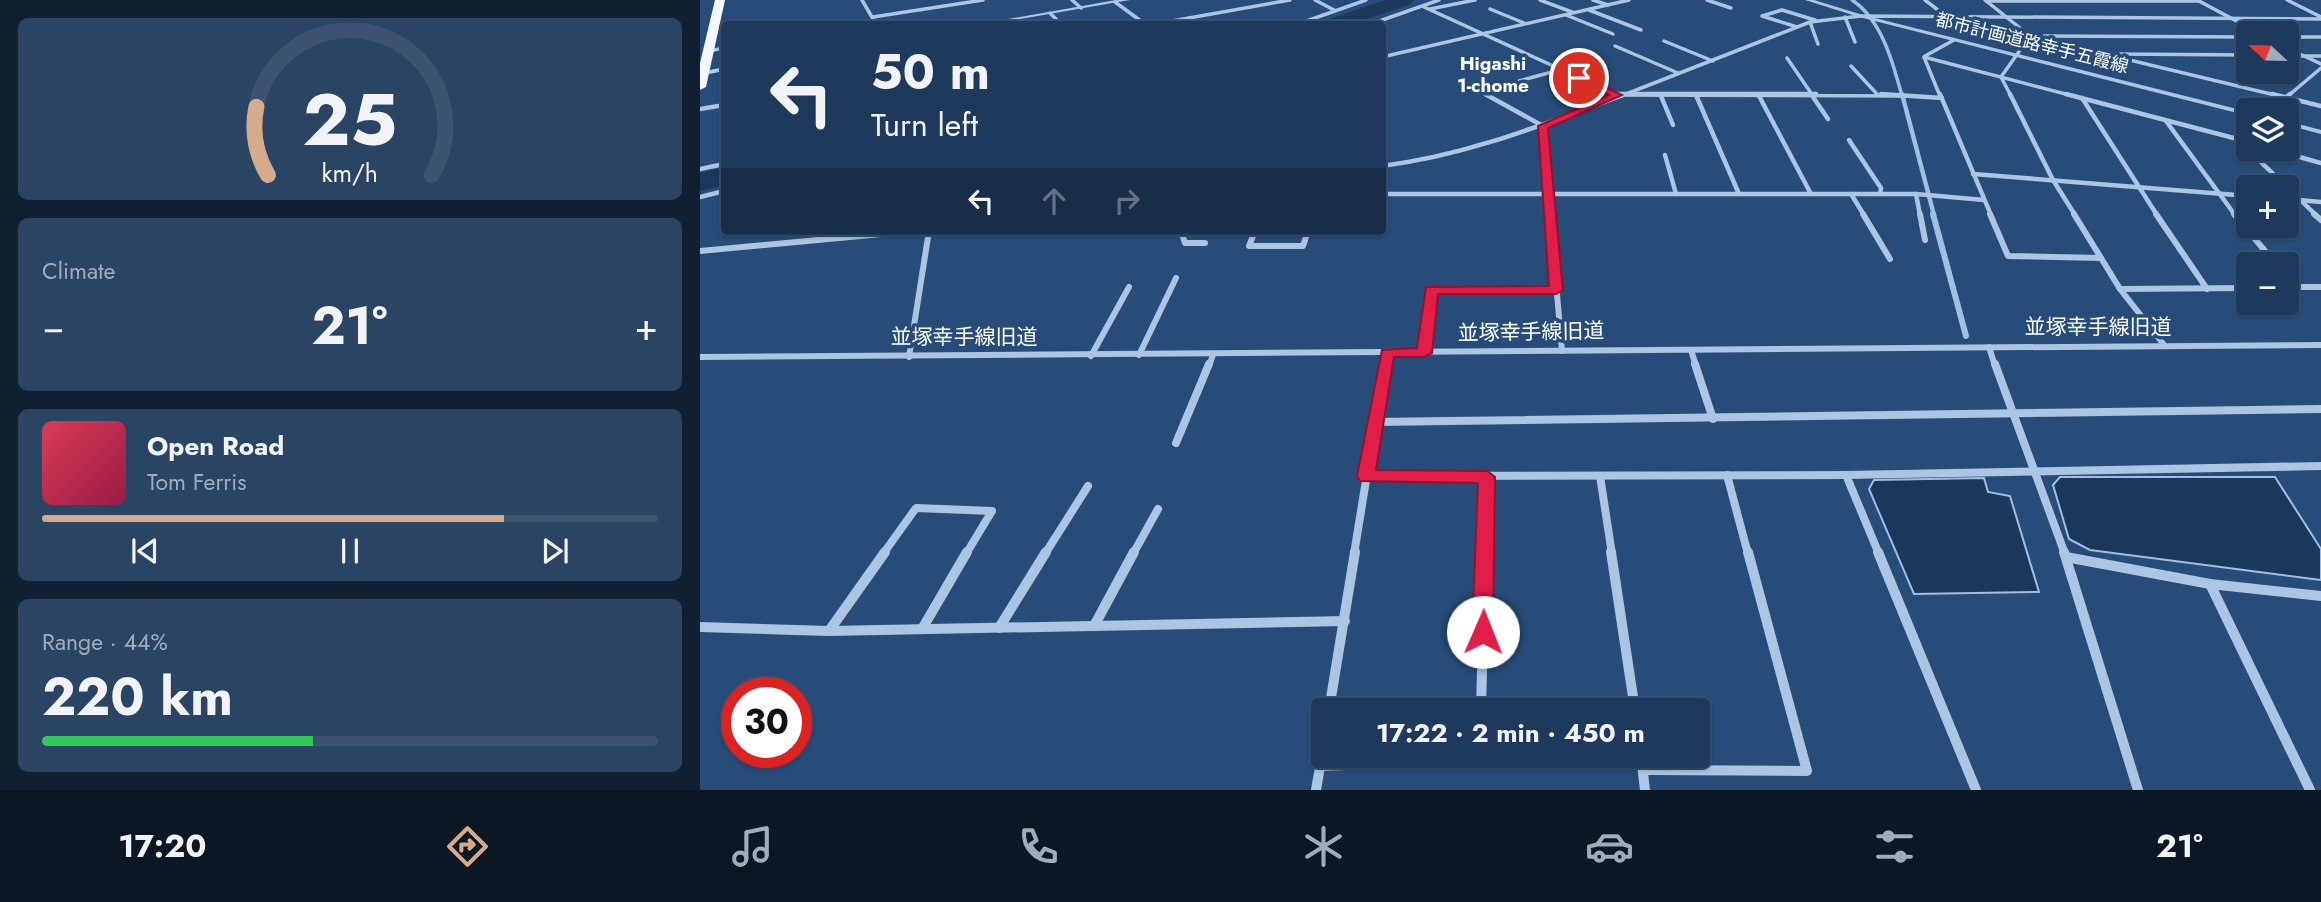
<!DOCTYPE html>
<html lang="en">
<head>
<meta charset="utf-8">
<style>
	:root { --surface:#1d395b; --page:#2a4464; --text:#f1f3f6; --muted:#a0acbb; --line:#3b5371; --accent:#d6ab8b }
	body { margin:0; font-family:Jost,"Noto Sans JP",sans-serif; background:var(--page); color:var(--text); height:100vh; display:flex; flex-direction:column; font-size:26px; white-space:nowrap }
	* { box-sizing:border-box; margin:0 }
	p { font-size:23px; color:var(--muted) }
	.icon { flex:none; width:38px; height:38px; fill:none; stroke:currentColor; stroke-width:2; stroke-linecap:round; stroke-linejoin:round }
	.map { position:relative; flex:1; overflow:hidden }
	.side { display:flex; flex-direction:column; gap:18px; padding:18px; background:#101f32; width:700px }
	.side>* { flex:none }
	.top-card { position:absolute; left:21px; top:21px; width:665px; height:214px; border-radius:7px; box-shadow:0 2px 5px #0004,0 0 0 2px var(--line); background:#1d395b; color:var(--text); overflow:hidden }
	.needle { width:46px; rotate:292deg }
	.controls { position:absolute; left:1536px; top:21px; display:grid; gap:14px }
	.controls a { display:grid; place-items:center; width:63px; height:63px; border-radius:7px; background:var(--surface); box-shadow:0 2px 5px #0004,0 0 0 2px var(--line); font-size:35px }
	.speed { position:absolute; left:21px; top:677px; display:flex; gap:14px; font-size:35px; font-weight:700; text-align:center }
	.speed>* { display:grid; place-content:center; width:91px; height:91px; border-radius:50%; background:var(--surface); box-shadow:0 2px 5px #0004,0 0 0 2px var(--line); line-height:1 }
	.speed .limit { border:10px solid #d22; background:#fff; color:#111 }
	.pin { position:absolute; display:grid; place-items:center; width:60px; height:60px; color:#fff; margin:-30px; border:4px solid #fff; border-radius:50%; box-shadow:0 2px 7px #0007 }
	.me { position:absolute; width:77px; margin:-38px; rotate:1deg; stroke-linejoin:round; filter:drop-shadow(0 0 5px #0008) }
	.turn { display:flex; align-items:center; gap:24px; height:147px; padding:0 35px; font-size:32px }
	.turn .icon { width:91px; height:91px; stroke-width:2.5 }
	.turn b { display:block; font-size:49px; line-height:60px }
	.lanes { display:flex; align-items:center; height:66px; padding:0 35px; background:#0003; justify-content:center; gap:35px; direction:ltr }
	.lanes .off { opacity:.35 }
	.big { font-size:52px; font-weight:700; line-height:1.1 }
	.side .widget { flex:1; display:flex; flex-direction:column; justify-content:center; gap:10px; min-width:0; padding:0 24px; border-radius:10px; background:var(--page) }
	.side .dial { align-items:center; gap:0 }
	.dial svg { height:182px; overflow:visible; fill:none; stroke:var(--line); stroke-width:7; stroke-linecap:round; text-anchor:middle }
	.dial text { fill:var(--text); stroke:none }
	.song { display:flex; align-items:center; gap:21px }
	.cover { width:84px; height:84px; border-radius:10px; background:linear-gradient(135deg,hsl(350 70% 55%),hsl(340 70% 35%)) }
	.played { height:7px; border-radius:4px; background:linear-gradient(90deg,var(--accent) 75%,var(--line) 75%) }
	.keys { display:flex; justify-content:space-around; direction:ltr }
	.heat { display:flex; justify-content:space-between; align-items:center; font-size:38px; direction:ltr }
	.charge { height:10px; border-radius:5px; background:linear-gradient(90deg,#34c759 44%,var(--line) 0) }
	.trip { position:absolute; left:611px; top:698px; width:399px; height:70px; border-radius:7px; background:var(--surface); box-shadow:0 2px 5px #0004,0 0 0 2px var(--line); font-weight:700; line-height:70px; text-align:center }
	.menu { display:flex; height:112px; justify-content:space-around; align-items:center; background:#0c1724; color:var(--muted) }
	.menu .icon { width:49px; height:49px }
	.menu .selected { color:var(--accent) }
	.menu b { font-size:32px; color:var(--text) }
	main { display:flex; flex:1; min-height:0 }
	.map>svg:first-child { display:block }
	.water { fill:#1b375a; stroke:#9fbfe3; stroke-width:2 }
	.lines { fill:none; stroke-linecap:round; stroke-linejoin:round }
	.stream-far2 { stroke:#9fbfe3; stroke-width:3.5 }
	.stream-far1 { stroke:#9fbfe3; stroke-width:4.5 }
	.stream { stroke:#9fbfe3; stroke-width:6 }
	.river { fill:#1b375a; fill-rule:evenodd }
	.minor-far4 { stroke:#abc5e3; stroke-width:3.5 }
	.minor-far3 { stroke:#abc5e3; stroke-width:4.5 }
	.minor-far2 { stroke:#abc5e3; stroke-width:6 }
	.minor-far1 { stroke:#abc5e3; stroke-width:8 }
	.minor { stroke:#abc5e3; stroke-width:10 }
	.tertiary { fill:#abc5e3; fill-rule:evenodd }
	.trunk { fill:#f4f8fe; fill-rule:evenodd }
	.route { fill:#e11d48; stroke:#92132f; stroke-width:2 }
	.labels { text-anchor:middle; stroke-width:7; stroke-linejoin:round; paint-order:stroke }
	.far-street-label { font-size:18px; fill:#fff; stroke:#274c79 }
	.far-neighbourhood-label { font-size:19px; font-weight:bold; fill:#fff; stroke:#274c79 }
	.street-label { font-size:21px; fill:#fff; stroke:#274c79 }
</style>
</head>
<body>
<main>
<section class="side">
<div class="widget dial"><svg viewBox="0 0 100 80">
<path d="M14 69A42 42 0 1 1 86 69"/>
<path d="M14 69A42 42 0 0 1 9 39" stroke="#d6ab8b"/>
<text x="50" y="56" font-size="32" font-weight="700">25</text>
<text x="50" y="72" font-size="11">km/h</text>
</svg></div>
<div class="widget"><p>Climate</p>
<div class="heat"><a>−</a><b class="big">21°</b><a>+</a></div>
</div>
<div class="widget">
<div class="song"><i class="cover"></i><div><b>Open Road</b><p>Tom Ferris</p></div></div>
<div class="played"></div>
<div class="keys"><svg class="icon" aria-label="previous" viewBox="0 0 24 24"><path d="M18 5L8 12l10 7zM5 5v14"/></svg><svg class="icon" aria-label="pause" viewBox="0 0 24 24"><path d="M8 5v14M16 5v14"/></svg><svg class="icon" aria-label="next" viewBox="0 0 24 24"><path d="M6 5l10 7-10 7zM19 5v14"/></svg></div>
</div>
<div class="widget"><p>Range · 44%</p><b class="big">220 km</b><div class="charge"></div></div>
</section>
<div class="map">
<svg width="1621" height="790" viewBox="0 0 1621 790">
	<rect width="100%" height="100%" fill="#274c79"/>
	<g class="water">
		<polygon points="1360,477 1575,477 1621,549 1621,580 1390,550 1369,539 1353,485"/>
		<polygon points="1284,478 1288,492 1310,496 1339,592 1214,594 1169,489 1174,480"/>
	</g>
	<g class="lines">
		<path class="stream-far2" d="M1152 0C1182 20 1193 63 1202 96"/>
		<polyline class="stream-far1" points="1202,94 1234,215"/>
		<polyline class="stream" points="1233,214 1266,336"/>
		<g class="river">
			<polygon points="685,0 714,0 711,4 653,24 624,24 627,20"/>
			<polygon points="24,167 24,185 0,191 0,173"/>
		</g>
		<g class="minor-far4">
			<polyline points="162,0 176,24"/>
			<polyline points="372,0 381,8"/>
			<polyline points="615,0 634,10"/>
			<polyline points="840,0 872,12"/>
			<polyline points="893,0 908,5"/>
			<polyline points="1007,0 1031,8"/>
			<polyline points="1225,0 1247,17"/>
			<polyline points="1285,0 1330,36 1579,96"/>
			<polyline points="1497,0 1559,33"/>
			<polyline points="1587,0 1621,17"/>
			<polyline points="1286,1 1499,1"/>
			<polyline points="415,2 445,24"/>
			<polyline points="724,7 917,95 1209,96"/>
			<polyline points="730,9 775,0"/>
			<polyline points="790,9 824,23"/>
			<polyline points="889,10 941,30"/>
			<polyline points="350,13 361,24"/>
			<polyline points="866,15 913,34"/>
			<polyline points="173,17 283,0"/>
			<polyline points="1145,17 1155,42"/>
			<polyline points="1110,22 1118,44"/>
			<polyline points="455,24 590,0"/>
			<polyline points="598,24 666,0"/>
			<polyline points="671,24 739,0"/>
			<polyline points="1097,27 1062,16 1082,10 1115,20"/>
			<polyline points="1344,36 1549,37"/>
			<polyline points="1587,37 1621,37"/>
			<polyline points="964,41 1013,61"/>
			<polyline points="915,46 978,73"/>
			<polyline points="1587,48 1621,64"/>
			<polyline points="9,51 24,48"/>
			<polyline points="1417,54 1549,55"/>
			<polyline points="1225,56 1254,40"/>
			<polyline points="1587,56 1621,56"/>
			<polyline points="682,57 929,0"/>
			<polyline points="1224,57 1240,96"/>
			<polyline points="1224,57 1373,96"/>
			<polyline points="1087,58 1113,96"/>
			<polyline points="1151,66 1177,94"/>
			<polyline points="819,81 859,70"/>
			<polyline points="768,85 788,96"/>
			<polyline points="921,96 1110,22 1161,16 1621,19"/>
			<polyline points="1311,96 1301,77 1330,36"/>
			<polyline points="1588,96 1621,68"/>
		</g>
		<g class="minor-far3">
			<polyline points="785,94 843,126 851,215"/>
			<polyline points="915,94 1116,94"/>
			<polyline points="1058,94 1111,194"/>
			<polyline points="1111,94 1128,119"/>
			<polyline points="1181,94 1242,98"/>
			<polyline points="1240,94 1291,215"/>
			<polyline points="1310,94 1353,180 1375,215"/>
			<polyline points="1366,94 1549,142"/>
			<polyline points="1572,94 1621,106"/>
			<polyline points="996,95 1039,194"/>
			<polyline points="961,96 973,125"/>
			<polyline points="1382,98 1457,215"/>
			<polyline points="0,109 24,105"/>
			<polyline points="1572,110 1590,94"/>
			<polyline points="1466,121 1535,215"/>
			<polyline points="1538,139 1549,130"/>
			<polyline points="1149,140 1181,188 1180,194"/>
			<polyline points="1538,140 1616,215"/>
			<polyline points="1571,149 1621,163"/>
			<polyline points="965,155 976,194"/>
			<path d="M682 166C769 155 844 124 926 94"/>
			<polyline points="0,169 24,164"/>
			<polyline points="1273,174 1549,196"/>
			<polyline points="682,194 1216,194 1284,200"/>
			<polyline points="1151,194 1164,215"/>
			<polyline points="1216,194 1220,215"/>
			<polyline points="0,197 24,191"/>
			<polyline points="1587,199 1621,202"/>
		</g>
		<g class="minor-far2">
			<polyline points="850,214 862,351"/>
			<polyline points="1163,214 1190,259"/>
			<polyline points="1220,214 1225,240"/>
			<polyline points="1290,214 1308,256 1401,258 1420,289 1549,288"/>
			<polyline points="1374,214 1401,258"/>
			<polyline points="1456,214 1507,289"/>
			<polyline points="1534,214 1576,264"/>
			<polyline points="1614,214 1621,220"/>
			<polyline points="481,231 485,243 505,243"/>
			<polyline points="555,231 549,246 603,246 608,231"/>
			<polyline points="0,251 214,231"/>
			<polyline points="1587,277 1596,287"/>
			<polyline points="1587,287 1621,287"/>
			<polyline points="1420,289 1465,346"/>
			<polyline points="1289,347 1295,366"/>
			<polyline points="991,350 996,366"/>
			<polyline points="724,353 731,290 856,290"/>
			<polyline points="439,355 476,278"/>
			<polyline points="391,356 429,287"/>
			<polyline points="209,357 229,231"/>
			<polyline points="509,366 513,355"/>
			<polyline points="685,366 687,353"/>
		</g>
		<g class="minor-far1">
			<polyline points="995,364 1013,419"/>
			<polyline points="1295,364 1365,554"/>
			<polyline points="674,422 1621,409"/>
			<polyline points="476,443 509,364"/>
			<polyline points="1027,475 1048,554"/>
			<polyline points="1146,475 1179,554"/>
			<polyline points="666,476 1146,475 1621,466"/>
			<polyline points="900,476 912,554"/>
			<polyline points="183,554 216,508 292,511 266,554"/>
			<polyline points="345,554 388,486"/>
			<polyline points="433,554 458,509"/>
			<polyline points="654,554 685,364"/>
			<polyline points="785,554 787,476"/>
		</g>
		<g class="minor">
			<polyline points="911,552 935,710"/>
			<polyline points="1178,552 1276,790"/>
			<polyline points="1364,552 1438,790"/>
			<polyline points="1366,557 1510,584 1621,596"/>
			<polyline points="1510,584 1610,790"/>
			<polyline points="394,626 434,552"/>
			<polyline points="0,627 129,631 645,621"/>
			<polyline points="299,628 346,552"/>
			<polyline points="222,629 267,552"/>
			<polyline points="129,631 185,552"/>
			<polyline points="629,710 655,552"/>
			<polyline points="781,710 785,552"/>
			<polyline points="941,756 945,790"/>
			<polyline points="620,766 780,760 780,756"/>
			<polyline points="943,770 1107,771 1048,552"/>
			<polyline points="616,790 623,749"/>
		</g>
		<g class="tertiary">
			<polygon points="416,0 430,0 291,24 280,24"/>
			<polygon points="1105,0 1114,0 1163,15 1549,112 1549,116 1159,17"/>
			<polygon points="24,67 24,71 0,76 0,72"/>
			<polygon points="1587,121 1621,130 1621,134 1587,125"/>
			<polygon points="1621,342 1621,348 0,360 0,354"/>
		</g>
		<polygon class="trunk" points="15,0 25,0 6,87 0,90 0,63"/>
	</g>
	<polygon class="route" points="876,76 882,76 922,95 848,128 863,290 856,294 738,294 732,353 724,357 694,357 676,470 787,471 795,477 793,632 790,638 783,641 775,638 772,632 778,483 660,481 657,476 682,350 717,348 726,287 849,286 838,126 909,95 876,80"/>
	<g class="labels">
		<g class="far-street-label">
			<text transform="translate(1332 43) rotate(14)" y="6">都市計画道路幸手五霞線</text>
		</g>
		<g class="far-neighbourhood-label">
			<text x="793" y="70">Higashi<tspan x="793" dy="22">1-chome</tspan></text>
		</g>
		<g class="street-label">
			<text x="1398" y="334">並塚幸手線旧道</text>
			<text transform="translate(831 332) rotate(-1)" y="7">並塚幸手線旧道</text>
			<text x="264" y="344">並塚幸手線旧道</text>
		</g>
	</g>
</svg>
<div class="controls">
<a><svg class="needle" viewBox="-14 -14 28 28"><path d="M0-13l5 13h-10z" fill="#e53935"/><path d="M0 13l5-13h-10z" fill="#a0acbb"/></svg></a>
<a><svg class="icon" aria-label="layers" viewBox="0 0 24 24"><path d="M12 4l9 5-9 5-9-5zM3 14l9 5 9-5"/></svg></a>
<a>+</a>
<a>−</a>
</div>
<div class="speed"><div class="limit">30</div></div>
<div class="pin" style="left:879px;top:78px;background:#d93025"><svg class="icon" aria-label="arrive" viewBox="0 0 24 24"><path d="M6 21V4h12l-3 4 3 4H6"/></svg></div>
<svg class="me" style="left:783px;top:632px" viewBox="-20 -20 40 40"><circle r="19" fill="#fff"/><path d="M0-13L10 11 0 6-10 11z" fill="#e11d48"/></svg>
<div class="trip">17:22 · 2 min · 450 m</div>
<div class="top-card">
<div class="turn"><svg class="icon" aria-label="left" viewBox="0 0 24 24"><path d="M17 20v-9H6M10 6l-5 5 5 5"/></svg><div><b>50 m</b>Turn left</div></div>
<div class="lanes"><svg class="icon" aria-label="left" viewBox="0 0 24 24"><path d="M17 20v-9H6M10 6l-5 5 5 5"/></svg><svg class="icon off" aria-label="ahead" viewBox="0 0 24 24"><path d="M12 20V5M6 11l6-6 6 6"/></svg><svg class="icon off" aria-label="right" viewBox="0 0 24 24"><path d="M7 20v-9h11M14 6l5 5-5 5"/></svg></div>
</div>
</div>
</main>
<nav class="menu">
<b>17:20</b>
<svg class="icon selected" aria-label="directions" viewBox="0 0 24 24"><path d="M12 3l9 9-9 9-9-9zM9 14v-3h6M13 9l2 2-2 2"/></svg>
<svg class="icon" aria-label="music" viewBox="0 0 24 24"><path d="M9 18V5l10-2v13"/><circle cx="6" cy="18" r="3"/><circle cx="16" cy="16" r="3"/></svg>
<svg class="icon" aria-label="phone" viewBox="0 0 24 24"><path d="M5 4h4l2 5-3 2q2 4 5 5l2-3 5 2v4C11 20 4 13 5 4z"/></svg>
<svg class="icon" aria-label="climate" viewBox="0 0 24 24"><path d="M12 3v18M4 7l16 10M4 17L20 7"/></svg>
<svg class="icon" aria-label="car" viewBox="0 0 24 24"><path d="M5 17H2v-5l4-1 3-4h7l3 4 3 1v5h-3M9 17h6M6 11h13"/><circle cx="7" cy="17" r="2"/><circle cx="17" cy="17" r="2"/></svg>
<svg class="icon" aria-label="filters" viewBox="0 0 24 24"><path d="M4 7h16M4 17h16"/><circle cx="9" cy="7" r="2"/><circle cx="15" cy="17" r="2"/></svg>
<b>21°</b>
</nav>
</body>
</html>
